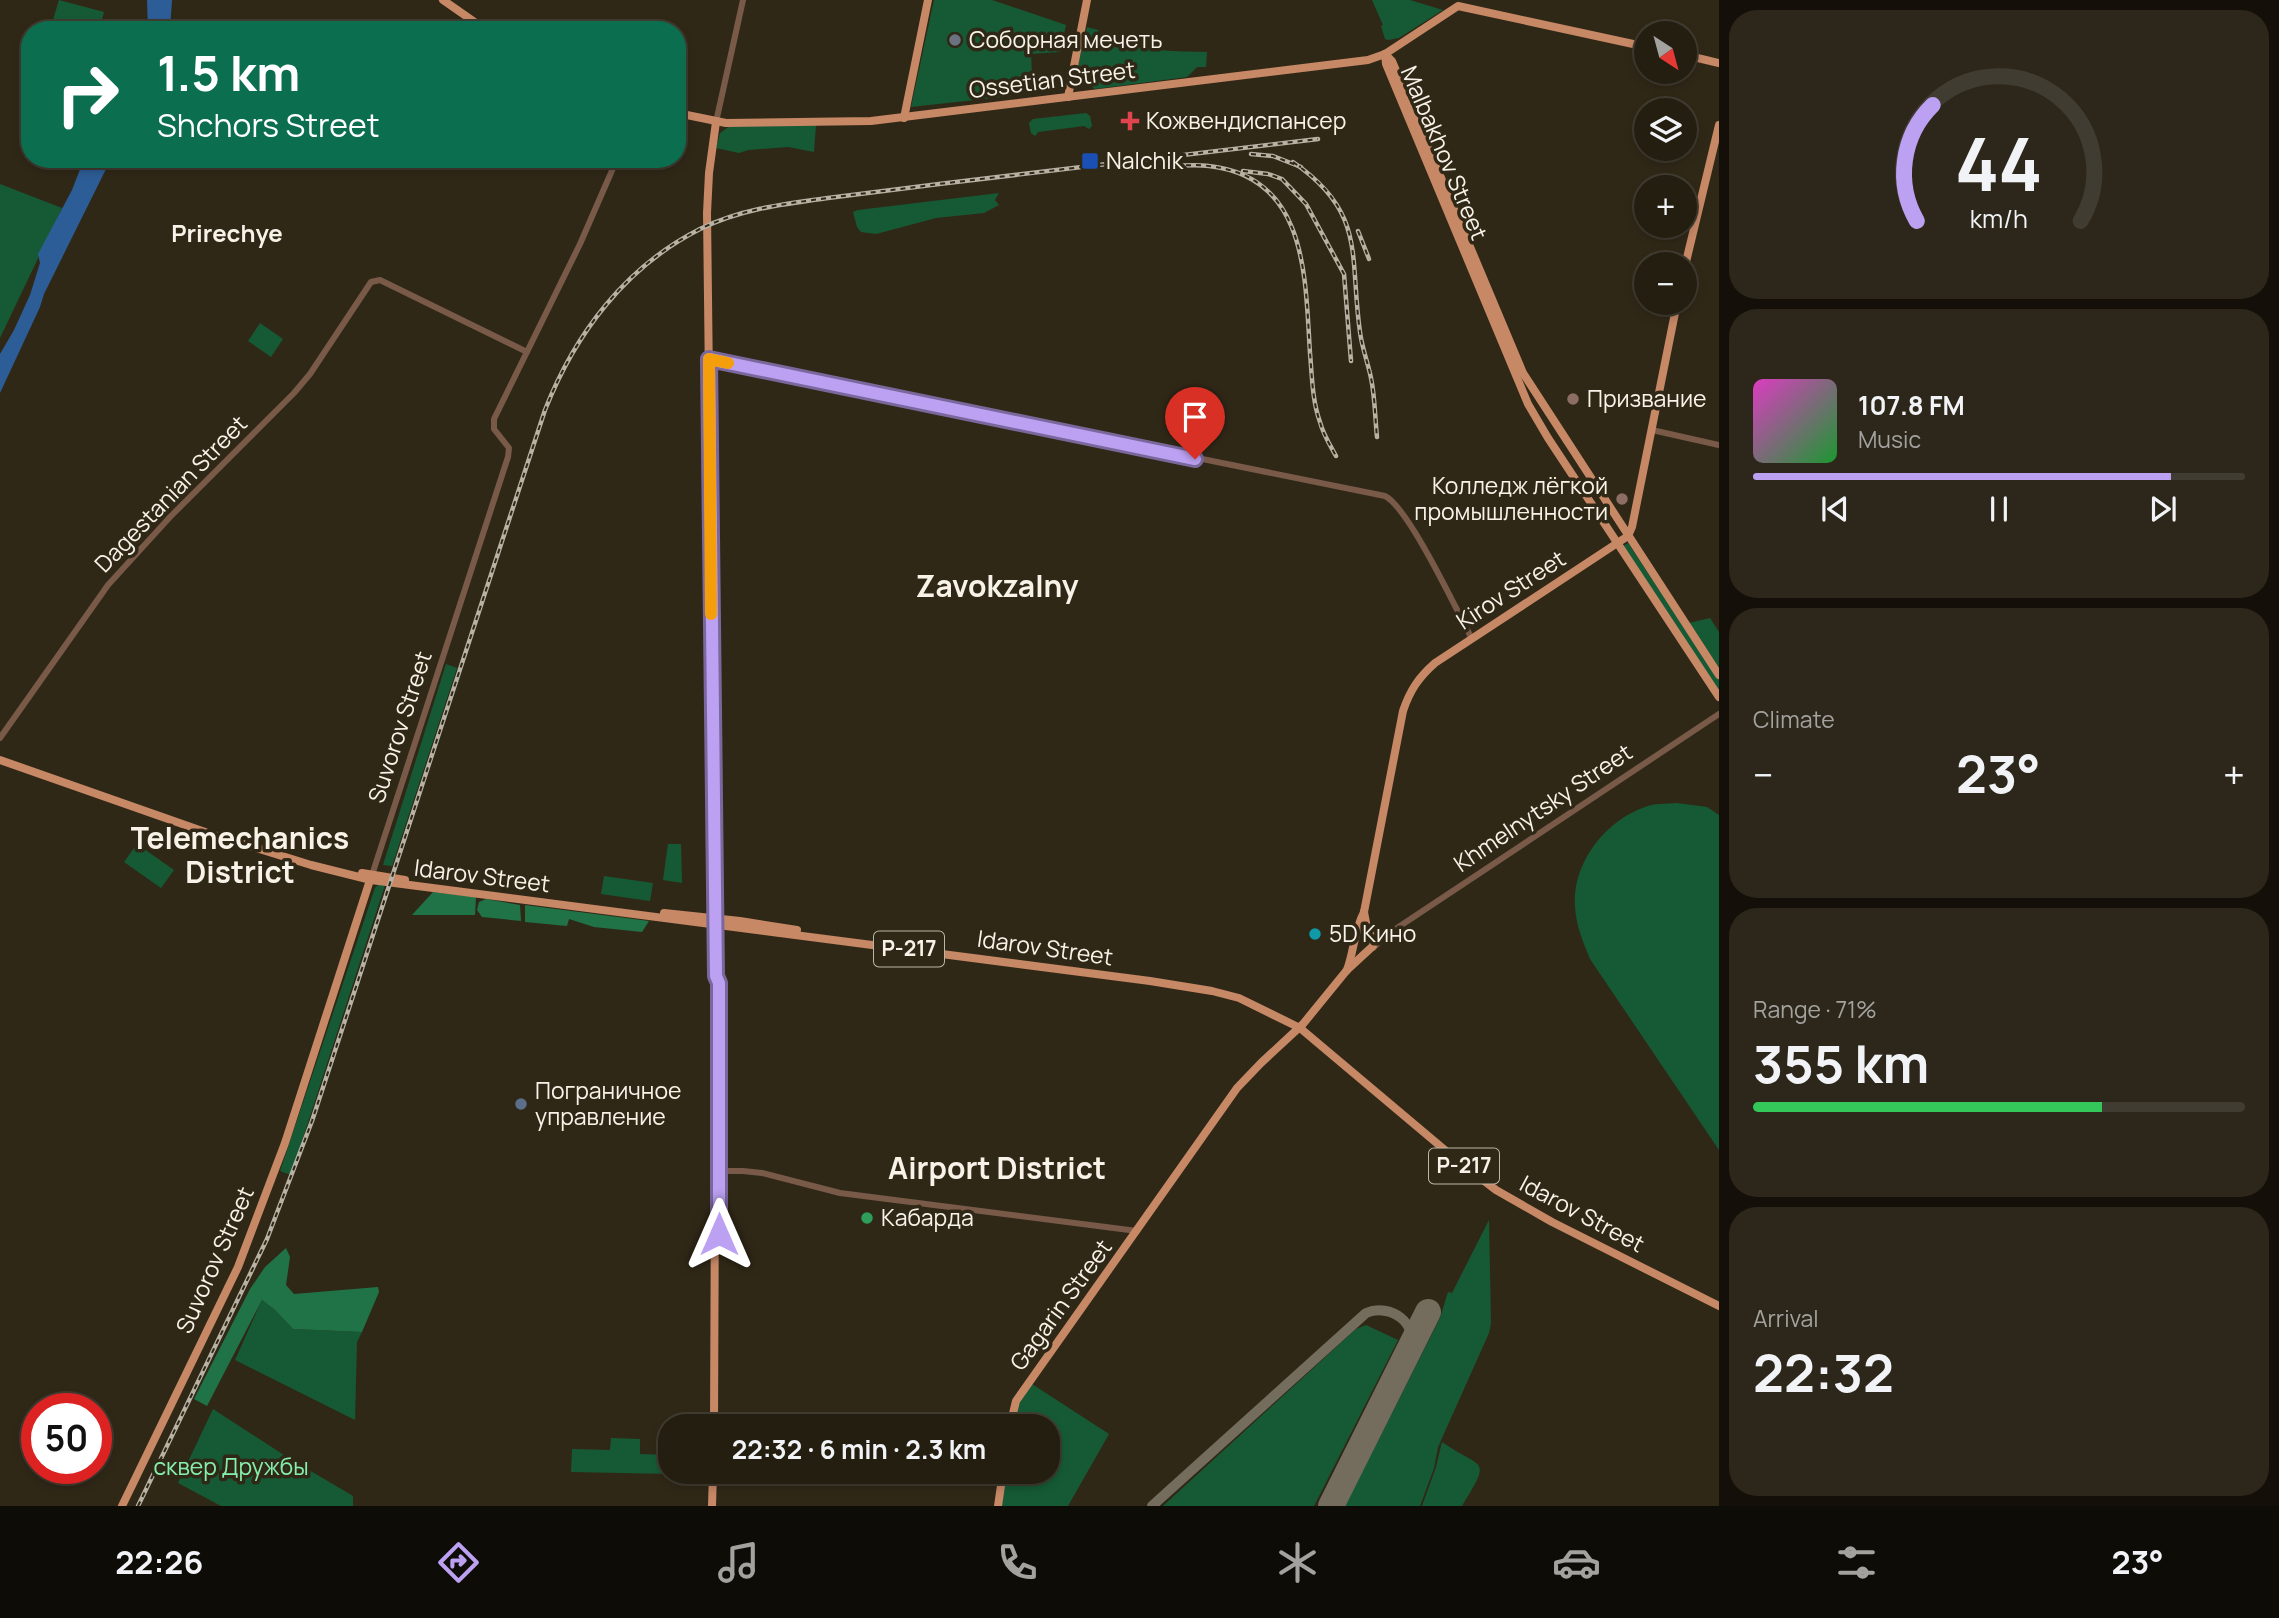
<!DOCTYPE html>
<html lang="en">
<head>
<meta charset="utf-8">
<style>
	:root { --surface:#241e11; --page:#2c271a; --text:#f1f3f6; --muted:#a3a29f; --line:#413c31; --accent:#bca0f2 }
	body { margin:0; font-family:Manrope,sans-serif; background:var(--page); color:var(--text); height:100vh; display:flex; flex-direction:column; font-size:26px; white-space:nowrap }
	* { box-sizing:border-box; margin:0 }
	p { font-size:23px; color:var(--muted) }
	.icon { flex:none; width:38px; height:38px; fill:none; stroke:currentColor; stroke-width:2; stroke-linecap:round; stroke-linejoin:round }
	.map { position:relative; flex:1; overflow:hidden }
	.sheet { display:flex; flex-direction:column; gap:10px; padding:10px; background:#141009; width:560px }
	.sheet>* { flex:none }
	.banner { position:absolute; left:21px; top:21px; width:665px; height:147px; border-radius:28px; box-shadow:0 4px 10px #0003,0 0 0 2px var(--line); background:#0b6e4f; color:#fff; overflow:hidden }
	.needle { width:46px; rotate:144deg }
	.fabs { position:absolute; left:1634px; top:21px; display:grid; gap:14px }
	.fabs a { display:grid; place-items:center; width:63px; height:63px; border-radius:50%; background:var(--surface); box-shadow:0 4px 10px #0003,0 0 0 2px var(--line); font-size:35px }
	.speed { position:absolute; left:21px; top:1393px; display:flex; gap:14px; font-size:35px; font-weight:700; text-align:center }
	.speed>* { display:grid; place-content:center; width:91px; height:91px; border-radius:50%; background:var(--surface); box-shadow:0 4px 10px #0003,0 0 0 2px var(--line); line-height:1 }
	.speed .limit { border:10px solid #d22; background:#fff; color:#111 }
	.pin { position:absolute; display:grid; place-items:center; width:60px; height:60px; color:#fff; margin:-72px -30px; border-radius:50% 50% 50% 0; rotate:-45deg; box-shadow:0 0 7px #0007 }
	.pin .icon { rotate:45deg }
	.me { position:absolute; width:77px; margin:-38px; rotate:0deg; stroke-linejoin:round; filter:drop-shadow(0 0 5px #0008) }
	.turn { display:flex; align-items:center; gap:24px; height:147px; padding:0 21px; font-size:32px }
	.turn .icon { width:91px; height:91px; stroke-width:2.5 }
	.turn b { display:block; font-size:49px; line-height:60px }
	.big { font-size:52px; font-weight:700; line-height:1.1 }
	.sheet .widget { flex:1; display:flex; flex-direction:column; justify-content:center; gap:10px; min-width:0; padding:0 24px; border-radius:28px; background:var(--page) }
	.sheet .dial { align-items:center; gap:0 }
	.dial svg { height:182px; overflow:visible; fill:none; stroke:var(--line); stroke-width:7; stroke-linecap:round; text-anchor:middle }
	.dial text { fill:var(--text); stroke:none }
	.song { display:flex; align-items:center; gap:21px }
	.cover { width:84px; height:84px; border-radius:10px; background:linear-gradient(135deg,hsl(310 70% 55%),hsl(130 70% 35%)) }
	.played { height:7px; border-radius:4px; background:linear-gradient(90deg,var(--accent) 85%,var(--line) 85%) }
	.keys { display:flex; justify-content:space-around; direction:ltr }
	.heat { display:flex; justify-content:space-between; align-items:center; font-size:38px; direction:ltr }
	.charge { height:10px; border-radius:5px; background:linear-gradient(90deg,#34c759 71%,var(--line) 0) }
	.trip { position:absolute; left:658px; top:1414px; width:402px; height:70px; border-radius:28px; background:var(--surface); box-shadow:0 4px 10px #0003,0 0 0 2px var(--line); font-weight:700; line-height:70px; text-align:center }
	.menu { display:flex; height:112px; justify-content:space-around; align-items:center; background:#0e0c07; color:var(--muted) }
	.menu .icon { width:49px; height:49px }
	.menu .selected { color:var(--accent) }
	.menu b { font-size:32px; color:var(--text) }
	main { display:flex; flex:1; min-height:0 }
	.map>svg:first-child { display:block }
	.green { fill:#165a35 }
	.forest { fill:#207346 }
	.water { fill:#2d5d97 }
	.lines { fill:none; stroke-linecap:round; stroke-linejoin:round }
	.taxiway { stroke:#746d5e; stroke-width:10 }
	.runway { stroke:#746d5e; stroke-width:26 }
	.minor { stroke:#795a49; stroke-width:6 }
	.major { stroke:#c78866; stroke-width:8 }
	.rail-casing { stroke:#b8b2a5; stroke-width:4.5 }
	.rail { stroke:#302817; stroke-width:2; stroke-dasharray:5; stroke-linecap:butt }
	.route-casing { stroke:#7a689d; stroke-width:18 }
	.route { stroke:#bca0f2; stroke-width:12 }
	.slow { stroke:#f59e0b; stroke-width:12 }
	.worship-dot { fill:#6b7280; stroke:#302817; stroke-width:2.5 }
	.health-dot { fill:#e0444e; stroke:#302817; stroke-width:2.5 }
	.transit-dot { fill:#1a4fb4; stroke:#302817; stroke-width:2.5 }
	.education-dot { fill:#8d6e63; stroke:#302817; stroke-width:2.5 }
	.culture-dot { fill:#0f9aa8; stroke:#302817; stroke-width:2.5 }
	.service-dot { fill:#5c6f8a; stroke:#302817; stroke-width:2.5 }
	.leisure-dot { fill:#2e9e5b; stroke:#302817; stroke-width:2.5 }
	.labels { text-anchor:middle; stroke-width:7; stroke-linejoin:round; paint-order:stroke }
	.shield { fill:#302817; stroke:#bcb6a9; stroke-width:2 }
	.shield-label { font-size:21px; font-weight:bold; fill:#f8f3e8 }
	.poi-label { font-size:23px; fill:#f8f3e8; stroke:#302817; text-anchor:start }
	.street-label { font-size:23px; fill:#f8f3e8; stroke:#302817 }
	.park-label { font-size:23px; fill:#85f0ad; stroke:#302817 }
	.neighbourhood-label { font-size:24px; font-weight:bold; fill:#f8f3e8; stroke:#302817 }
	.district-label { font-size:30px; font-weight:bold; fill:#f8f3e8; stroke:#302817 }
</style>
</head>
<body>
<main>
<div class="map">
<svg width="1719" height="1506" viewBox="0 0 1719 1506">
	<rect width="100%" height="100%" fill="#302817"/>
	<g class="green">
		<polygon points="59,0 104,12 99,30 50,30"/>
		<polygon points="934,0 992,0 1066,25 1060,52 1031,54 1032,74 1010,90 1011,96 911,107"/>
		<polygon points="1372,0 1410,0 1443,10 1399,38 1388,40 1385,39 1381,26 1383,25"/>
		<path d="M1087 27 1098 30 1099 33 1121 37 1128 44 1130 42C1152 53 1183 51 1207 52L1206 67H1197L1187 77 1095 89 1083 80 1075 78Z"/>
		<polygon points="1086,113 1090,116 1092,126 1089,129 1084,126 1038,132 1035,136 1031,133 1029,123 1033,119"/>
		<polygon points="816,125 814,152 788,147 748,150 739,153 716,148 720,133 730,126"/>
		<polygon points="0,184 62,208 0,338"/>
		<polygon points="999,193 995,200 999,205 984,213 936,218 876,234 861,232 857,227 853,212 858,210"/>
		<polygon points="260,323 283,339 271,357 248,341"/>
		<polygon points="1628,543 1719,680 1719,692 1623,546"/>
		<polygon points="1710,618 1719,632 1719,668 1689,623"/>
		<polygon points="446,664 457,668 392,866 383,865"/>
		<path d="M1677 803 1707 807 1719 815V1150L1590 959C1583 942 1576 925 1575 907 1572 863 1605 821 1645 807 1654 803 1667 804 1677 803Z"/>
		<polygon points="137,844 174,870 161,888 124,862"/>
		<polygon points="668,844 681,844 682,883 663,880"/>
		<polygon points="604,876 653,883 650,901 601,894"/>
		<polygon points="379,884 385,885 291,1175 280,1171 375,888"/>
		<polygon points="1489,1220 1491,1323 1489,1333 1438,1447 1434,1468 1420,1506 1345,1506 1440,1318 1448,1292 1452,1293"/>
		<polygon points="262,1300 275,1310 293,1329 362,1332 357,1342 355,1420 235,1360"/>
		<polygon points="1366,1325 1398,1340 1314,1506 1163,1506 1356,1329"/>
		<polygon points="1032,1384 1109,1434 1068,1506 1001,1506 1006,1472 1048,1472 1048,1426 1013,1426 1018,1404"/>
		<polygon points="213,1409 287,1457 353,1496 353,1506 221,1506 178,1483"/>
		<polygon points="611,1438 640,1439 640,1454 670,1455 672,1474 571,1472 572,1449 610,1450"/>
		<path d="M1442 1442C1482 1470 1493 1456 1462 1506H1422L1436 1467Z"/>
	</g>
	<g class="forest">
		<polygon points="433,892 476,897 475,915 412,915"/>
		<polygon points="486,899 520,905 521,921 482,917 477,910 479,902"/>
		<polygon points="525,905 649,921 642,932 594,927 569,919 567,926 525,922"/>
		<polygon points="286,1248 290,1257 286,1285 294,1294 378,1287 379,1292 362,1332 293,1329 275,1310 262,1300 207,1406 194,1399 250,1289 265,1267"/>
	</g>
	<g class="water">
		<polygon points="147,0 172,0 170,30 148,30"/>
		<polygon points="84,159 111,159 44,294 40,307 0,393 0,354 14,330 30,295 40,263 38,254 72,190"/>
	</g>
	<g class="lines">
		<path class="taxiway" d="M1152 1506 1366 1313C1390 1303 1420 1323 1409 1350"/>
		<polyline class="runway" points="1331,1506 1428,1312"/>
		<g class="minor">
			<polyline points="716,122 743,0"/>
			<path d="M709 359 1385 496C1409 508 1457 611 1472 639"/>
			<polyline points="1652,430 1719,445"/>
			<polyline points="0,738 108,585 170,517 294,393 310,374 371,282 380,280 527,352"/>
			<polyline points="372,875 508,457 509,448 494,429 494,419 580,244 617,159"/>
			<polyline points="1373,948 1388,934 1719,714"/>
			<polyline points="715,1171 743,1171 762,1173 840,1193 1137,1231"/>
		</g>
		<g class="major">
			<polyline points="443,0 486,30"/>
			<polyline points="1385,54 1386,64 1528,404 1548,438 1719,697"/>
			<polyline points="1385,54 1392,61 1523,373 1719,675"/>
			<polyline points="1685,55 1719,63"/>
			<polyline points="1068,97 1087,0"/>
			<polyline points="677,113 726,123 871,121 1368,60 1385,54 1458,6 1647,47"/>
			<polyline points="904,118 928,0"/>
			<polyline points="1685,266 1719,125"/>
			<polyline points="0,760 208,833 311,865 371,880 1150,981 1212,991 1239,998 1300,1028 1452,1156 1496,1190 1552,1222 1719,1306"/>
			<polyline points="362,873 405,880"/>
			<polyline points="664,913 740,921 797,930"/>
			<path d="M1347 970C1354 951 1354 931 1364 912L1403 711C1410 690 1419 677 1435 663L1628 536 1632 527 1677 303"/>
			<polyline points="714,1426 715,1182 714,984 716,976 707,213 709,173 716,122"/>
			<polyline points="1010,1426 1016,1401 1237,1088 1261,1063 1303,1024 1347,970 1373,946 1374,939 1367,928 1364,912"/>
			<polyline points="122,1506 238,1267 285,1143 371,877"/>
			<polyline points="712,1506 713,1472"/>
			<polyline points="998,1506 1003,1472"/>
		</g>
		<g class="rail-casing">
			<g id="rail">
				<polyline points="1251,154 1273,156 1301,167"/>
				<path d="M1293 162C1367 213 1349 256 1360 332 1362 348 1368 363 1371 378 1375 397 1375 418 1377 437"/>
				<path d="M1166 166C1181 166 1195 164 1209 166 1308 177 1305 277 1310 353 1312 375 1312 400 1320 422 1323 434 1330 445 1336 456"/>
				<polyline points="1243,171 1268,174 1282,179 1306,204 1344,274 1351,361"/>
				<polyline points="1358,231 1369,259"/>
				<path d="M138 1506 267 1239 312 1121 545 410C575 334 625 267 700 229 741 209 783 204 828 198 865 193 902 189 939 184 1065 169 1191 154 1318 139"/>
			</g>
		</g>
		<use href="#rail" class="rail"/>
	</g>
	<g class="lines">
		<g class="route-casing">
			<polyline id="route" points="719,1234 719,983 716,976 709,359 1195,459"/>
		</g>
		<use href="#route" class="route"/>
		<polyline class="slow" points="711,614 709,359 728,363"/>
	</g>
	<circle class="worship-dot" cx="955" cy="40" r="7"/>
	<path class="health-dot" d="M1126.5 110.5h7v7h7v7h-7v7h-7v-7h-7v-7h7z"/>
	<rect class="transit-dot" x="1081" y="152" width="18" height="18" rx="3.5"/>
	<g class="education-dot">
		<circle cx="1573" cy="399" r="7"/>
		<circle cx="1622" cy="499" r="7"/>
	</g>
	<circle class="culture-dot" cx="1315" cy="934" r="7"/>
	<circle class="service-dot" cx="521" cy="1104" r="7"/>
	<circle class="leisure-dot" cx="867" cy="1218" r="7"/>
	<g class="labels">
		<g class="shield">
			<rect x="874" y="931.5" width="70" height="35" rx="5"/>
			<rect x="1429" y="1148.5" width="70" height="35" rx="5"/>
		</g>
		<g class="shield-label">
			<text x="909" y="956">Р-217</text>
			<text x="1464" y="1173">Р-217</text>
		</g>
		<g class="poi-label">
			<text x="969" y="48">Соборная мечеть</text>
			<text x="1146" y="129">Кожвендиспансер</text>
			<text x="1106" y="169">Nalchik</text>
			<text x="1587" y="407">Призвание</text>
			<text x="1608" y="494" text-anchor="end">Колледж лёгкой<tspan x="1608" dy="26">промышленности</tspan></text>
			<text x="1329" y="942">5D Кино</text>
			<text x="535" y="1099">Пограничное<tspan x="535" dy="26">управление</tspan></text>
			<text x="881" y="1226">Кабарда</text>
		</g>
		<g class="street-label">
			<text transform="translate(1052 80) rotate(-7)" y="8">Ossetian Street</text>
			<text transform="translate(1444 153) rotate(67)" y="8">Malbakhov Street</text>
			<text transform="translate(171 494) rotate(-46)" y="8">Dagestanian Street</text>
			<text transform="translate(1511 590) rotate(-33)" y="8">Kirov Street</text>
			<text transform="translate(400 727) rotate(-72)" y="8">Suvorov Street</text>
			<text transform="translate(1543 808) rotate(-34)" y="8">Khmelnytsky Street</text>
			<text transform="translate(482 876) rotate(7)" y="8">Idarov Street</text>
			<text transform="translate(1045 948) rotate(8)" y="8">Idarov Street</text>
			<text transform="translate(1582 1214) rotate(28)" y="8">Idarov Street</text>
			<text transform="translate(215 1260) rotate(-66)" y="8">Suvorov Street</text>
			<text transform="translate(1061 1305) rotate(-54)" y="8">Gagarin Street</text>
		</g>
		<g class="park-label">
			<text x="231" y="1475">сквер Дружбы</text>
		</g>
		<g class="neighbourhood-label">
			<text x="227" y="242">Prirechye</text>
		</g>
		<g class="district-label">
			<text x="997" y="597">Zavokzalny</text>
			<text x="240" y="849">Telemechanics<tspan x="240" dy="34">District</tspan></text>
			<text x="997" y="1179">Airport District</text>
		</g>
	</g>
</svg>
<div class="fabs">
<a><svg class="needle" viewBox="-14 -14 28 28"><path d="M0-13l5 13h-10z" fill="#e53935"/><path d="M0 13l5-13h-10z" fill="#a3a29f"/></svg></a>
<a><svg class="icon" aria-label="layers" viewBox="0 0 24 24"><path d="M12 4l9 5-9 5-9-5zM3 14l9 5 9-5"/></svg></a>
<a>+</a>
<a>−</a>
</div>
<div class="speed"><div class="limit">50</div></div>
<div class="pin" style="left:1195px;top:459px;background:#d93025"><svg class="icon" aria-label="arrive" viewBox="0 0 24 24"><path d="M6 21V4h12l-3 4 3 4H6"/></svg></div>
<svg class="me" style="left:719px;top:1234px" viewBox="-20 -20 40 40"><path d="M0-17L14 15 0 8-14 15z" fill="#bca0f2" stroke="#fff" stroke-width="4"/></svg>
<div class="trip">22:32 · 6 min · 2.3 km</div>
<div class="banner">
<div class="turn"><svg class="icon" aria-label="right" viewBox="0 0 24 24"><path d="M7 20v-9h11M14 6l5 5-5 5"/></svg><div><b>1.5 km</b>Shchors Street</div></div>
</div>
</div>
<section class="sheet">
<div class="widget dial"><svg viewBox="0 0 100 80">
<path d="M14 69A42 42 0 1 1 86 69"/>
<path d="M14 69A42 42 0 0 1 21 18" stroke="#bca0f2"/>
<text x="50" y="56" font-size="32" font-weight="700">44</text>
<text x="50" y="72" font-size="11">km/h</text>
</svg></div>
<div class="widget">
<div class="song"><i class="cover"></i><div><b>107.8 FM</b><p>Music</p></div></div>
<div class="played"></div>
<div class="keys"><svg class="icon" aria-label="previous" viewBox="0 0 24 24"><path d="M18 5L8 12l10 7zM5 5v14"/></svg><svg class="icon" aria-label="pause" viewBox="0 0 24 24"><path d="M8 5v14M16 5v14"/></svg><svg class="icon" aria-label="next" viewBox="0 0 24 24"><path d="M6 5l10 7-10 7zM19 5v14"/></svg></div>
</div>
<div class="widget"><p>Climate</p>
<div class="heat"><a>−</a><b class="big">23°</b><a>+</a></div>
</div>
<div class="widget"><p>Range · 71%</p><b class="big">355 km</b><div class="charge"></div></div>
<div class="widget"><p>Arrival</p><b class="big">22:32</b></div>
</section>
</main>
<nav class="menu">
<b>22:26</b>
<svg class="icon selected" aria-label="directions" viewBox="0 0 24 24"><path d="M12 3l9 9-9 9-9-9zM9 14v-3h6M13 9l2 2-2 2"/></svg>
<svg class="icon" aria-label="music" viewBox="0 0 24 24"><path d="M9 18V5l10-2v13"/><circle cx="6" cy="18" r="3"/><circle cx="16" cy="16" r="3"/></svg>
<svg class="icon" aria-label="phone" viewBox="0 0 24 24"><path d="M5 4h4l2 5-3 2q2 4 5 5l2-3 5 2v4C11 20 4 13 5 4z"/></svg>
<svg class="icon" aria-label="climate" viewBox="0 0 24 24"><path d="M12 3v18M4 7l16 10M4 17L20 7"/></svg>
<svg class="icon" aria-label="car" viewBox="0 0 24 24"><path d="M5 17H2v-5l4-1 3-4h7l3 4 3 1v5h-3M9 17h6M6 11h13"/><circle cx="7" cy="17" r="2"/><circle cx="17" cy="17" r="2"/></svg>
<svg class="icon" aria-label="filters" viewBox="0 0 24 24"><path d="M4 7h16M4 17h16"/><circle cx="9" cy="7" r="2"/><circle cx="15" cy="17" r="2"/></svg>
<b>23°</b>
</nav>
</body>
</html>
